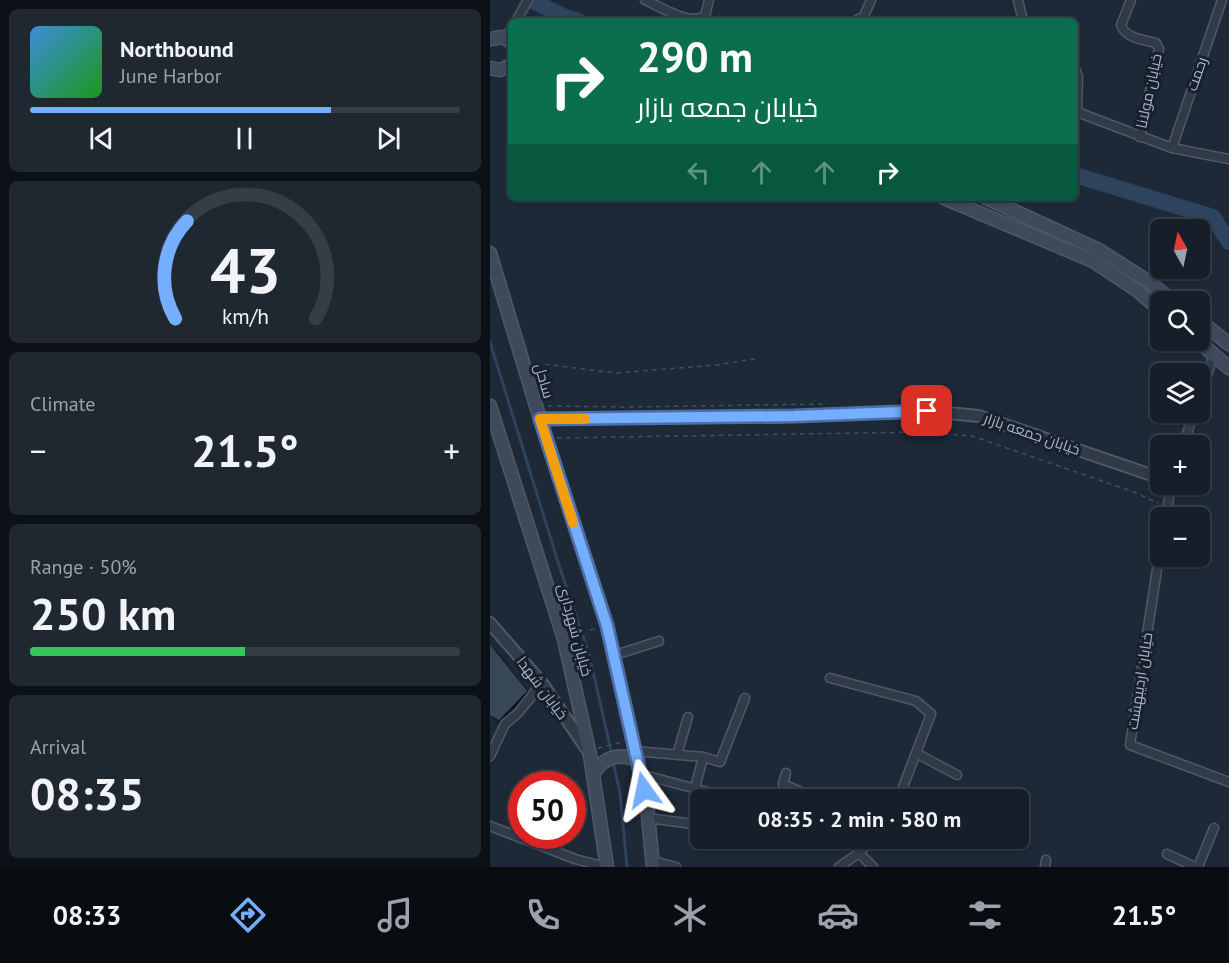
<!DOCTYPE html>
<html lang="en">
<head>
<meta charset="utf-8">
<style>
	:root { --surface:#161f29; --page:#1f2731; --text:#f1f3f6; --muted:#9ea2a8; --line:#353d46; --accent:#75adff }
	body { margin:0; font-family:"PT Sans",Cairo,sans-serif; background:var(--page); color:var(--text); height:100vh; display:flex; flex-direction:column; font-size:22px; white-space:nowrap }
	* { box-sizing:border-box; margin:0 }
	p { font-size:20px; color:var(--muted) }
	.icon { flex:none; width:33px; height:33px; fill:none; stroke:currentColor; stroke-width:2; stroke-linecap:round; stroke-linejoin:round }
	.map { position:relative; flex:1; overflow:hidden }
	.sheet { display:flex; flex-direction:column; gap:9px; padding:9px; background:#0c1117; width:490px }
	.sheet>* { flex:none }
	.banner { position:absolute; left:18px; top:18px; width:570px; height:183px; border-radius:9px; box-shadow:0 2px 4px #0004,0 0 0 2px var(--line); background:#0b6e4f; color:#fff; overflow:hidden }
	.needle { width:39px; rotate:351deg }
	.controls { position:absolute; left:660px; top:219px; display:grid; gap:12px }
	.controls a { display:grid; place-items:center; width:60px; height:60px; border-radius:9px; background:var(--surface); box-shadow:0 2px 4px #0004,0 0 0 2px var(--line); font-size:30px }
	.speed { position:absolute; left:18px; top:771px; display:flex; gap:12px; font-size:30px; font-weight:700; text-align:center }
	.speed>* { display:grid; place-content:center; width:78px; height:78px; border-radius:50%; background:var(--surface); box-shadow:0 2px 4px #0004,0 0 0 2px var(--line); line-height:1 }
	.speed .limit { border:9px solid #d22; background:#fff; color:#111 }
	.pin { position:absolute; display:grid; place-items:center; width:51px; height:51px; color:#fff; margin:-26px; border-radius:12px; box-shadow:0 3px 9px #0006 }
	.me { position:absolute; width:66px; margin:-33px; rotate:348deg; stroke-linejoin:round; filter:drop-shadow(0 0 4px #0008) }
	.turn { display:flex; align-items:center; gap:21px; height:126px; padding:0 30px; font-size:27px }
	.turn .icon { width:78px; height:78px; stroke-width:2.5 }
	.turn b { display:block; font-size:42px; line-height:51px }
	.lanes { display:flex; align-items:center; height:57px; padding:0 30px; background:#0003; justify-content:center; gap:30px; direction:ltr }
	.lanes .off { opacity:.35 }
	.big { font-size:45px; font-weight:700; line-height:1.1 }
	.sheet .card { flex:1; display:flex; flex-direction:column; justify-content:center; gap:9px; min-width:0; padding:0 21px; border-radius:9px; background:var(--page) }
	.sheet .dial { align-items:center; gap:0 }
	.dial svg { height:156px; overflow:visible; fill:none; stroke:var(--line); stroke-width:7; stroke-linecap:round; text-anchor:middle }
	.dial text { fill:var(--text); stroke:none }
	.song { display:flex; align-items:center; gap:18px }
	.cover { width:72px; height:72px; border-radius:9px; background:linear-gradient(135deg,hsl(210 70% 55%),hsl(120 70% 35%)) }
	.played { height:6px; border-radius:3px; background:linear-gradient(90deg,var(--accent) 70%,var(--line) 70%) }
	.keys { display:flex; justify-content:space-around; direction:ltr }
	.heat { display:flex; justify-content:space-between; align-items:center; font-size:33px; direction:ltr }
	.charge { height:9px; border-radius:4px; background:linear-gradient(90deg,#34c759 50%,var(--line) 0) }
	.trip { position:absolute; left:200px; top:789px; width:339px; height:60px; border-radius:9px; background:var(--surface); box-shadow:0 2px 4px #0004,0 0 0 2px var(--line); font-weight:700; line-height:60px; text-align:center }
	.menu { display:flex; height:96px; justify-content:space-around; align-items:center; background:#090c10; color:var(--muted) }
	.menu .icon { width:42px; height:42px }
	.menu .on { color:var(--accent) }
	.menu b { font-size:27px; color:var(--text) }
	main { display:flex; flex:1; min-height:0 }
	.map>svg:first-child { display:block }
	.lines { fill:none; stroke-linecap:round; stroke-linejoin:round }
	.stream { stroke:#2d435e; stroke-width:3 }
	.river { stroke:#2d435e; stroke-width:16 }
	.building { fill:#394758; filter:url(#shadow) }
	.minor-casing { stroke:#4e5866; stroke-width:11 }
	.tertiary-casing { stroke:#4e5866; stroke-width:14 }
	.secondary-casing { stroke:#4e5866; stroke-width:15 }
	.path { stroke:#3d5356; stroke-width:1.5; stroke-dasharray:4.5 4.5; stroke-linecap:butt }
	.minor { stroke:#313b48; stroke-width:8 }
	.tertiary { stroke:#313b48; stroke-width:10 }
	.secondary { stroke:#3e4a5b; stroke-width:12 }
	.route-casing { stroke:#4c70a6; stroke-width:15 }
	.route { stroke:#75adff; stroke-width:10 }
	.slow { stroke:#f59e0b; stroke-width:10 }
	.labels { text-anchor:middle; stroke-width:6; stroke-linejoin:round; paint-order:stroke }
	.street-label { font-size:15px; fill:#aab5c5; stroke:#17202c }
</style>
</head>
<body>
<main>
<section class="sheet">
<div class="card">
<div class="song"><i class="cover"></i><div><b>Northbound</b><p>June Harbor</p></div></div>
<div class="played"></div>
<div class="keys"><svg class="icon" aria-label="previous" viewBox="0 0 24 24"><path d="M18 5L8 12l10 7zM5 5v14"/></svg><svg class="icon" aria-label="pause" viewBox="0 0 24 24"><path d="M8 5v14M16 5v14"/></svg><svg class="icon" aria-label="next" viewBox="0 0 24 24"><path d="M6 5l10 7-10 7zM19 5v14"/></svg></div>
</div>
<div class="card dial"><svg viewBox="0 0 100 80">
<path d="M14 69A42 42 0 1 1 86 69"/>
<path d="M14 69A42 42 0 0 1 20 19" stroke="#75adff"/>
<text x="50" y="56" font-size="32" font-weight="700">43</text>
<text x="50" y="72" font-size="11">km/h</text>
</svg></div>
<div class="card"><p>Climate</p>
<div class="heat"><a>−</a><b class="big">21.5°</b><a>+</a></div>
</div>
<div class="card"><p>Range · 50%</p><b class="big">250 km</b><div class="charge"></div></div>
<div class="card"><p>Arrival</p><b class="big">08:35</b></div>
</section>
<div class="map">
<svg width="739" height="867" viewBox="0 0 739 867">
	<defs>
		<filter id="shadow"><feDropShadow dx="3" dy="3" stdDeviation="1.5" flood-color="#0009"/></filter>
	</defs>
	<rect width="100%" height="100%" fill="#1d2937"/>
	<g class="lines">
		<g class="stream">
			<polyline points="0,342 68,562 99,654 122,755"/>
			<polyline points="123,762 130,793 137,867"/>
		</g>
		<g class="river">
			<polyline points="41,0 75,17 89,21"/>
			<polyline points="585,175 723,217 739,242"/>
		</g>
	</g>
	<polygon class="building" points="0,645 37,691 9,720 0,715"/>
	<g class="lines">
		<g class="minor-casing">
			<g id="minor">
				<path d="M155 0C171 7 199 26 215 16L219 0"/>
				<polyline points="528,0 533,21"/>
				<path d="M641 0 631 25C635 38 654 40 666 43L669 49 650 137"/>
				<polyline points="26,21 38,0"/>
				<polyline points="365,21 374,16 381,0"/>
				<polyline points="16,38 21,29"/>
				<polyline points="585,69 588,77 587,112 682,148 739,159"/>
				<polyline points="682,148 732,0"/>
				<polyline points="710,397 724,354"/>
				<polyline points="693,446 704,412"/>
				<polyline points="676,518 681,484"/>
				<polyline points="670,550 640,745 739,782"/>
				<polyline points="122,656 169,641"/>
				<polyline points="340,678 426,701 441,714 426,753"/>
				<polyline points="145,751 213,757"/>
				<polyline points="187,755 198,717"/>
				<polyline points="0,756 15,724 28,713 52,683"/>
				<polyline points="296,773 293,784 309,791"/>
				<polyline points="150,774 248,800"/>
				<polyline points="205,788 213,757 230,762 255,698"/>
				<polyline points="256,800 265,797 269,800"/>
				<polyline points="306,800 309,791 320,800"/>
				<polyline points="408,800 426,753 467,775"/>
				<polyline points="158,818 210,825"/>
				<polyline points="0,826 85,859 116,867"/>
				<polyline points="368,838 369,853 383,867"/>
				<polyline points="677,854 705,867"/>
				<polyline points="163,861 186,867"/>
				<polyline points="349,867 369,853 384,838"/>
				<polyline points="555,867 556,860"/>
				<polyline points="708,867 724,828"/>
			</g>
		</g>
		<g class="tertiary-casing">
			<g id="tertiary">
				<polyline points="50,419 304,416 437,411 489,416 670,478"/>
				<polyline points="0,623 52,683 98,751"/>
			</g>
		</g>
		<g class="secondary-casing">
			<g id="secondary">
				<polyline points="0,39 12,37 21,42"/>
				<polyline points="0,68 10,70 21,65"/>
				<polyline points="454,198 603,261 648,291 670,310"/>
				<polyline points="496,198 609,250 659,282 684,302"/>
				<polyline points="0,253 50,419 117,625 157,805 163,867"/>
				<polyline points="710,321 739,344"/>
				<polyline points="707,340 739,368"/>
				<polyline points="0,406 74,639 100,755 117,867"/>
				<path d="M103 775C112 757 130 752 148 761"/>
			</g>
		</g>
		<g class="path">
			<polyline points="46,363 125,373 227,365 269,358"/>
			<polyline points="58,406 138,407 335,404"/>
			<polyline points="67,438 429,432 482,436 644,492 668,503"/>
			<polyline points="83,636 107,628"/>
			<polyline points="108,748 133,742"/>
		</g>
		<use href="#minor" class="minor"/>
		<use href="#tertiary" class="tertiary"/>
		<use href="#secondary" class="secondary"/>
	</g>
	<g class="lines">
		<g class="route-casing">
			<polyline id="route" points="154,790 117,626 50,419 304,416 437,411"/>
		</g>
		<use href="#route" class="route"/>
		<polyline class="slow" points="83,523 50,419 95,419"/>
	</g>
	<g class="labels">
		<g class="street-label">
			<text transform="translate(707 74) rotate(-71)" y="5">رحمت</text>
			<text transform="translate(659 91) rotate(-78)" y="5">خیابان مولانا</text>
			<text transform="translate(54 381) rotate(74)" y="5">ساحل</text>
			<text transform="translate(542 434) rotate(19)" y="5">خیابان جمعه بازار</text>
			<text transform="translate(85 630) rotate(75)" y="5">خیابان شهرداری</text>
			<text transform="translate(650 681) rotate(-81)" y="5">خیابان اردیبهشت</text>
			<text transform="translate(52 688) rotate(53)" y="5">خیابان شهدا</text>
		</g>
	</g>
</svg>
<div class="controls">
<a><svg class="needle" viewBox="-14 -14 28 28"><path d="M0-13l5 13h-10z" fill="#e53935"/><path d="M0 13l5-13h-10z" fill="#9ea2a8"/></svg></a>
<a><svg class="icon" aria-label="search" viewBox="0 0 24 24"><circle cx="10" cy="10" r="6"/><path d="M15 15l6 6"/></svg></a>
<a><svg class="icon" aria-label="layers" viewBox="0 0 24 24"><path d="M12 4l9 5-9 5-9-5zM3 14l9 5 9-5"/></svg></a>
<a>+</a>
<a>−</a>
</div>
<div class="speed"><div class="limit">50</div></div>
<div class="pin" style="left:437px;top:411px;background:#d93025"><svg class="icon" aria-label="arrive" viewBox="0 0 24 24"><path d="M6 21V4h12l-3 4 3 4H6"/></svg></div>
<svg class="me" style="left:154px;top:790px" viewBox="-20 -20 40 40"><path d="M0-17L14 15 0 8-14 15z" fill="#75adff" stroke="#fff" stroke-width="4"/></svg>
<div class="trip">08:35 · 2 min · 580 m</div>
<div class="banner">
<div class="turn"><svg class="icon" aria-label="right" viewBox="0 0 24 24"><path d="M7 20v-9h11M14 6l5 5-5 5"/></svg><div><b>290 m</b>خیابان جمعه بازار</div></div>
<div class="lanes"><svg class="icon off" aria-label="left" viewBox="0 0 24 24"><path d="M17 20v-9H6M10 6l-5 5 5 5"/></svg><svg class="icon off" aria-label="ahead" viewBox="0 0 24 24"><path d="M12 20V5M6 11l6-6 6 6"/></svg><svg class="icon off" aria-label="ahead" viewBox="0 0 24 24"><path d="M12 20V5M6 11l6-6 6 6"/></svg><svg class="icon" aria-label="right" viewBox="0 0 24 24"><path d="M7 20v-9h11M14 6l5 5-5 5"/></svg></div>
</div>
</div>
</main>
<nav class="menu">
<b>08:33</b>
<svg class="icon on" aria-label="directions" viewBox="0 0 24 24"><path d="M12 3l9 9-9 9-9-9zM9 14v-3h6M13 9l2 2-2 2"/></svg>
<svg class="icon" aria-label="music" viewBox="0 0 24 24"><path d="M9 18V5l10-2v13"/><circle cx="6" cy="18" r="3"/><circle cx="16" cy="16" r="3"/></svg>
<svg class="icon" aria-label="phone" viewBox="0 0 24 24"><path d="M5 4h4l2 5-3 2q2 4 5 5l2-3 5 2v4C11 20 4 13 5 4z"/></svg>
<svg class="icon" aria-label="climate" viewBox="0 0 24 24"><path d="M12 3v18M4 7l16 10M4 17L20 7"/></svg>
<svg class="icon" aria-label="car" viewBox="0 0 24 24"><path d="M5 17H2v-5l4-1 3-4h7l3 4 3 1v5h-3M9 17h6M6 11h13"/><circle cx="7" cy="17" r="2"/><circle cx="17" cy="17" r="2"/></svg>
<svg class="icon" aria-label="filters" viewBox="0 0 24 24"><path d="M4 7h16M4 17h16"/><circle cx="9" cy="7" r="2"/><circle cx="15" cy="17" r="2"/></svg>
<b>21.5°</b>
</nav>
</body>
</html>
